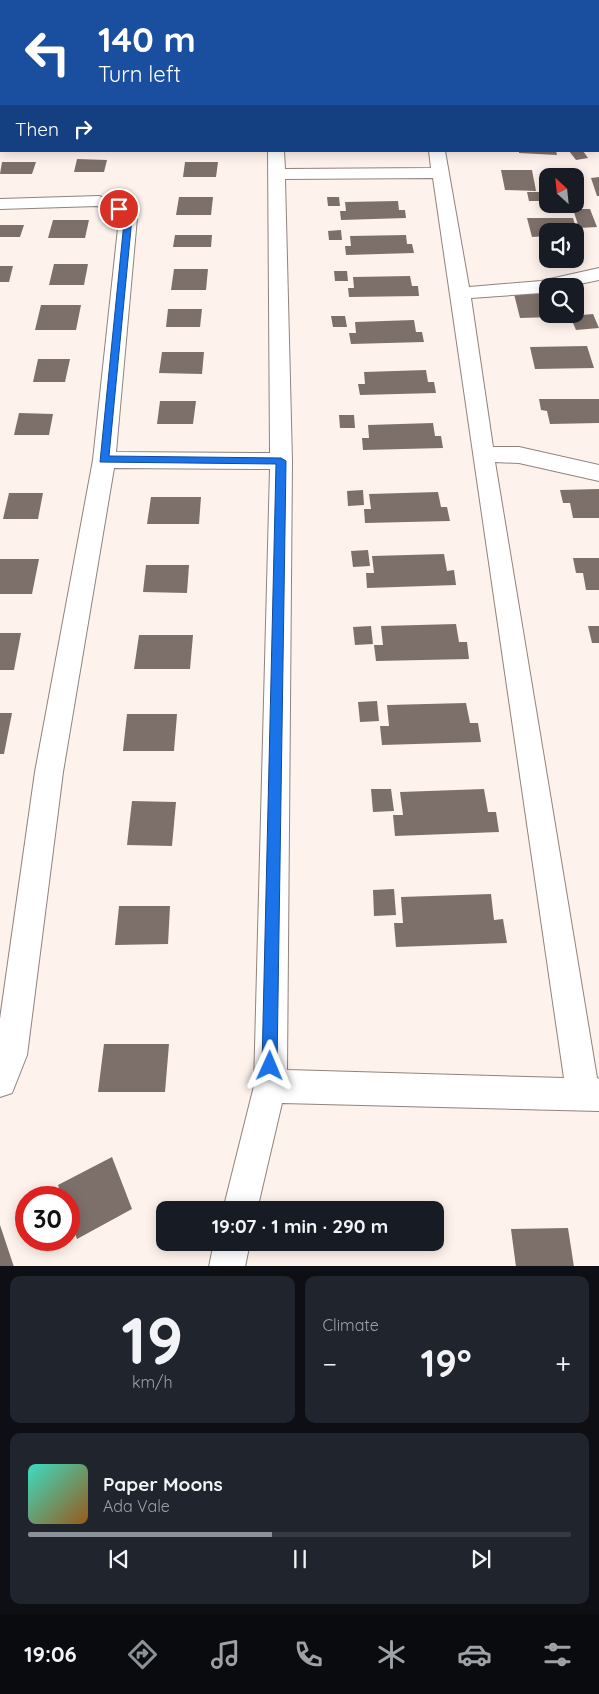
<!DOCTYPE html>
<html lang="en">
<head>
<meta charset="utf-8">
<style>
	:root { --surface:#171b24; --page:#20242c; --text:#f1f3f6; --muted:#9ea1a6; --line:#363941; --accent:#8c9099 }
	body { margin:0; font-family:Quicksand,sans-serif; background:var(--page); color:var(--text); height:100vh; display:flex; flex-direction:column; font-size:19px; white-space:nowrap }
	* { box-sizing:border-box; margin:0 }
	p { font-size:16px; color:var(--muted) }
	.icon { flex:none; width:28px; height:28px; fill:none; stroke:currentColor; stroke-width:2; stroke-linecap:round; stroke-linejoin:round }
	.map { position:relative; height:1266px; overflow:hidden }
	.side { display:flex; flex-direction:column; gap:10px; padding:10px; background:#0d0f14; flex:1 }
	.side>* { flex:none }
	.top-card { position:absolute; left:0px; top:0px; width:600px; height:152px; box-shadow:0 2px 12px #0003; background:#1a4fa0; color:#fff; overflow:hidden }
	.needle { width:32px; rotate:333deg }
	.tools { position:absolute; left:539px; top:168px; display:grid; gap:10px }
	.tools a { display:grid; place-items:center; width:45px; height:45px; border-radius:10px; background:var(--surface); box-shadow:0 2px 12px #0003; font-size:25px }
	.speed { position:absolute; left:15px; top:1186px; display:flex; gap:10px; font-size:25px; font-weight:700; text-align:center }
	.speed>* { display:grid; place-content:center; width:65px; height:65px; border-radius:50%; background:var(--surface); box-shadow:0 2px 12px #0003; line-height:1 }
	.speed .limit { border:8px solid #d22; background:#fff; color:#111 }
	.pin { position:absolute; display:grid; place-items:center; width:42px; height:42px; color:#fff; margin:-21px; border:2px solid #fff; border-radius:50%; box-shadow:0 1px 5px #0007 }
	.me { position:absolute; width:55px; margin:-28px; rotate:1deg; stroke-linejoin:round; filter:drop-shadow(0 0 4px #0008) }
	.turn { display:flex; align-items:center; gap:18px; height:105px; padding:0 15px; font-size:22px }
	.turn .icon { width:65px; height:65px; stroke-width:2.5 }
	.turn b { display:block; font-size:35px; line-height:42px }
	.then { display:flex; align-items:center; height:48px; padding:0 15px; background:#0003; gap:10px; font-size:19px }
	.big { font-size:38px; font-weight:700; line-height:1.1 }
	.side .card { flex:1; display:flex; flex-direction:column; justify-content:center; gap:8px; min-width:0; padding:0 18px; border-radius:10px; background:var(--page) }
	.side .dial { align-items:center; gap:0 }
	.dial b { font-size:65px; line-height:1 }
	.song { display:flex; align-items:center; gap:15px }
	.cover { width:60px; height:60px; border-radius:8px; background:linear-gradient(135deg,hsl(170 70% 55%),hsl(30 70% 35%)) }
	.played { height:5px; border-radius:2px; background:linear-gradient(90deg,var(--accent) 45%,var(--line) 45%) }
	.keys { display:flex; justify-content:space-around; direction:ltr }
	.heat { display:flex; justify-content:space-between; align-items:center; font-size:28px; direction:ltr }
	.side .tiles { flex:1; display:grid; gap:10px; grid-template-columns:1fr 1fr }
	.card:last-child { grid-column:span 2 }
	.trip { position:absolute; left:156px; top:1201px; width:288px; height:50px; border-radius:10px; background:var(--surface); box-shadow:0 2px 12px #0003; font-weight:700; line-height:50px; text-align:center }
	.dock { display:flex; height:80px; justify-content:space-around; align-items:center; background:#090b0e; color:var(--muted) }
	.dock .icon { width:35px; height:35px }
	.dock .selected { color:var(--accent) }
	.dock b { font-size:22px; color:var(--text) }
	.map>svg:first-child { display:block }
	.building { fill:#7d706a }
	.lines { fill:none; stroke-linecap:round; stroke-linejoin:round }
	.lane-casing { stroke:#90837d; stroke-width:2 }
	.street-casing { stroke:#90837d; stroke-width:2 }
	.lane { fill:#fff; fill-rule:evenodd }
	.street { fill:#fff; fill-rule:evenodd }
	.route { fill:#1a73e8; stroke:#114b97 }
</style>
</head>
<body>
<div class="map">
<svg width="599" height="1267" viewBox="0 0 599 1267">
	<rect width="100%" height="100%" fill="#fef2ec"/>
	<g class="building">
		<polygon points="519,151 556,151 557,155 519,153"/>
		<polygon points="569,151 583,151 588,158 576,160"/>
		<polygon points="77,159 107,160 104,172 74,172"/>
		<polygon points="2,162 36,162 32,174 0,174"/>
		<polygon points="185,162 218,162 216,177 183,177"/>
		<polygon points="501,170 532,170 536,191 505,190"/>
		<polygon points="599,177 599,196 597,196 591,178"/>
		<polygon points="527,192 548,192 548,201 529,201"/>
		<polygon points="179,197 213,197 211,215 176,215"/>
		<polygon points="327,197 339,197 340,206 328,206"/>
		<polygon points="398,201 399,210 405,210 406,218 341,220 340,211 346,211 345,202"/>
		<polygon points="573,209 590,209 597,227 579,228"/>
		<polygon points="527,218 573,218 576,228 572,228 572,231 548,231 548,236 532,237"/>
		<polygon points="53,220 89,220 85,238 48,238"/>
		<polygon points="0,225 24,225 20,237 0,237"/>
		<polygon points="341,230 342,240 329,240 328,231"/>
		<polygon points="175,235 212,235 211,247 173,247"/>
		<polygon points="406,235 407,244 412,244 414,253 346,255 345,246 351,246 350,236"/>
		<polygon points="54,264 88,264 84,285 49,285"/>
		<polygon points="0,266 13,266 9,282 0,282"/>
		<polygon points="174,269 208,269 206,290 171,290"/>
		<polygon points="334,271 347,271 348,281 335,281"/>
		<polygon points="410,276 412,286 418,286 419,296 349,297 348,288 354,288 353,277"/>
		<polygon points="546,293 548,314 552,314 553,317 520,318 514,294"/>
		<polygon points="41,305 81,305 76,330 35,330"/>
		<polygon points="168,309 202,309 200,327 166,327"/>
		<polygon points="593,314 599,328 576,330 570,316"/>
		<polygon points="331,316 345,316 347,327 333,327"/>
		<polygon points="414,320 416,332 422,332 424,342 351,344 349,333 356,333 355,322"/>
		<polygon points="587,346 594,368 535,369 530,347"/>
		<polygon points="162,352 204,352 202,374 159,373"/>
		<polygon points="38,359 70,359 65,382 33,382"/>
		<polygon points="426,370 428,382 434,382 436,393 360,395 358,384 365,384 364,372"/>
		<polygon points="539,399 599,399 599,423 550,424 547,411 541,410"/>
		<polygon points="160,401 196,401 193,424 157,424"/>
		<polygon points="19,413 53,414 49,435 14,435"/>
		<polygon points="339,415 354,415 355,428 340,428"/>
		<polygon points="433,423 435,436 441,436 443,448 363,450 362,438 369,438 368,425"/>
		<polygon points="599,489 599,518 573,518 570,503 563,503 560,490"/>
		<polygon points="363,490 364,505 348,506 347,491"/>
		<polygon points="438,492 441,507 447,507 450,521 365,523 364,509 371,509 369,494"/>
		<polygon points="9,493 43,493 38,519 3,519"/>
		<polygon points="151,497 201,497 199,524 147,524"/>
		<polygon points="368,550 370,566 353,567 351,551"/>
		<polygon points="444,554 447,571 454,570 456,585 367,588 366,573 374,573 372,556"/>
		<polygon points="573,558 599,558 599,590 586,590 583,573 576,573"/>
		<polygon points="0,559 39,559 32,594 0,594"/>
		<polygon points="146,565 189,565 187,593 143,592"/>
		<polygon points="456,624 459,642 467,642 469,659 376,661 374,645 383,645 381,626"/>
		<polygon points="371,626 373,644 355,645 353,627"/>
		<polygon points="588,626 599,626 599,643 592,643"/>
		<polygon points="0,633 21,633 14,670 0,670"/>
		<polygon points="139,635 193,635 190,669 134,669"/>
		<polygon points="377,701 379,721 360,722 358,702"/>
		<polygon points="466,703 470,723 478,723 481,742 382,745 380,726 389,726 387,705"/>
		<polygon points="0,713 12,713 4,754 0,754"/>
		<polygon points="127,714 177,714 174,751 123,751"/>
		<polygon points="371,789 391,789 394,811 373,812"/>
		<polygon points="484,789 488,812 496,812 499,832 395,836 393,815 403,815 400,792"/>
		<polygon points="132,801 176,802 172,846 127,845"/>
		<polygon points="394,889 396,915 374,916 373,890"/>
		<polygon points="491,894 494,920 503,919 507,943 396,947 394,923 403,923 401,897"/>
		<polygon points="119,906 170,906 168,944 115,945"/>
		<polygon points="104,1044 169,1044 165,1092 98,1092"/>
		<polygon points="112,1157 132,1209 77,1239 69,1216 69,1198 62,1198 58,1185"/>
		<polygon points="0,1225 14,1267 0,1267"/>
		<polygon points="568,1228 574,1267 516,1267 511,1229"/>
	</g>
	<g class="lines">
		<g class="lane-casing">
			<g id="lane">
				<polygon points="16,0 33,0 34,1 16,1"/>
				<rect x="0" y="7" width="1" height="4"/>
				<rect x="0" y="17" width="1" height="6"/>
			</g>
		</g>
		<g class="street-casing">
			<g id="street">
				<rect x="267" y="0" width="14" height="1"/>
				<path d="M268 151H284L285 169 431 168 429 151H445L469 287 541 281 599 268V280L570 286H548V291L541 293 471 298 493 447H519L599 465V481L519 463 495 462 597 1078 599 1079V1111L282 1103 257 1210H223L254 1086 270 469 114 468 63 772 27 1055 12 1093 0 1097V1019L35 772 93 460 119 219 113 213 97 206 0 209V199L99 196 125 205 137 218 116 452 270 453ZM433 178 564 1078 287 1070 292 461 285 179Z"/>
				<polygon points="214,1242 250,1242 245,1267 209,1267"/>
			</g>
		</g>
		<use href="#lane" class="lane"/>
		<use href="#street" class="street"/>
	</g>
	<polygon class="route" points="116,208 122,208 132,218 109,456 281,458 286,461 277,1066 275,1072 270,1074 265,1072 262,1066 276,464 100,462 123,232 124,219 115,209"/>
</svg>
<div class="tools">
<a><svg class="needle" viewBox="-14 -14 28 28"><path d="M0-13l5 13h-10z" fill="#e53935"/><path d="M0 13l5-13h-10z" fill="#9ea1a6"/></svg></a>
<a><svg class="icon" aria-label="sound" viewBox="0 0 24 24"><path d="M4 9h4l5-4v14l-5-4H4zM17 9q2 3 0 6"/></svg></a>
<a><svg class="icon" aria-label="search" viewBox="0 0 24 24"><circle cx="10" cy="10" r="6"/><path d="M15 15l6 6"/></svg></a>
</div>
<div class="speed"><div class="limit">30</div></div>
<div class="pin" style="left:119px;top:209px;background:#d93025"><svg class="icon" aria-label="arrive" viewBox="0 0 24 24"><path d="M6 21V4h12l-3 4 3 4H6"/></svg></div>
<svg class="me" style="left:270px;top:1066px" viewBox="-20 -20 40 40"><path d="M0-17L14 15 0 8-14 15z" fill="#1a73e8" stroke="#fff" stroke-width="4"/></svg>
<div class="trip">19:07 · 1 min · 290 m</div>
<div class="top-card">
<div class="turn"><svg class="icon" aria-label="left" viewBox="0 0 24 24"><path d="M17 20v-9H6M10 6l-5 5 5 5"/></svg><div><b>140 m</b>Turn left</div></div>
<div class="then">Then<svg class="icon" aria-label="right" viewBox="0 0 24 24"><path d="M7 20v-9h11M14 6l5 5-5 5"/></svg></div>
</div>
</div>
<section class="side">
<div class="tiles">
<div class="card dial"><b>19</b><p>km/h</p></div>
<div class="card"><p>Climate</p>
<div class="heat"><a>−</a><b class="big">19°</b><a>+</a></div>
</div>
<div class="card">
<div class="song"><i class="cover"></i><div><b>Paper Moons</b><p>Ada Vale</p></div></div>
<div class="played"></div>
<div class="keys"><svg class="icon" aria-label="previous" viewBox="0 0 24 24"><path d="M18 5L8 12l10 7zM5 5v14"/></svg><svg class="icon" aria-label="pause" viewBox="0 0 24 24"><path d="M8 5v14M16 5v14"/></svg><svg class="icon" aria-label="next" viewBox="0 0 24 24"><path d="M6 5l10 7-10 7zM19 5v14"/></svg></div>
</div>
</div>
</section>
<nav class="dock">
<b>19:06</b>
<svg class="icon selected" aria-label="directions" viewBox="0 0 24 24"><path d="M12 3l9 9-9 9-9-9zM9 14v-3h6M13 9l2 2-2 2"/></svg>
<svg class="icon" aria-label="music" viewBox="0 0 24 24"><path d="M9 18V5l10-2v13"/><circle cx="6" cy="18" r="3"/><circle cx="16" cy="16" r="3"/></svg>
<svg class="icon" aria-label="phone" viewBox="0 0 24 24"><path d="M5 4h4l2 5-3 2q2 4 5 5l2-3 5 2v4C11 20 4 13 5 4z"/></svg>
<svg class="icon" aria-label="climate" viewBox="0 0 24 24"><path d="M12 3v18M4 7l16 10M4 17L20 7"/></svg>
<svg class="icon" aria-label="car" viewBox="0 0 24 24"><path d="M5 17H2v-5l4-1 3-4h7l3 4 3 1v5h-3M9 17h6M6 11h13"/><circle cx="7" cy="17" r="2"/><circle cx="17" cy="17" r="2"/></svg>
<svg class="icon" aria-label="filters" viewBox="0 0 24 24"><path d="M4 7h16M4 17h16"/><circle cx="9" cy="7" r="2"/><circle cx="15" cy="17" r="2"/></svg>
</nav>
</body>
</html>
